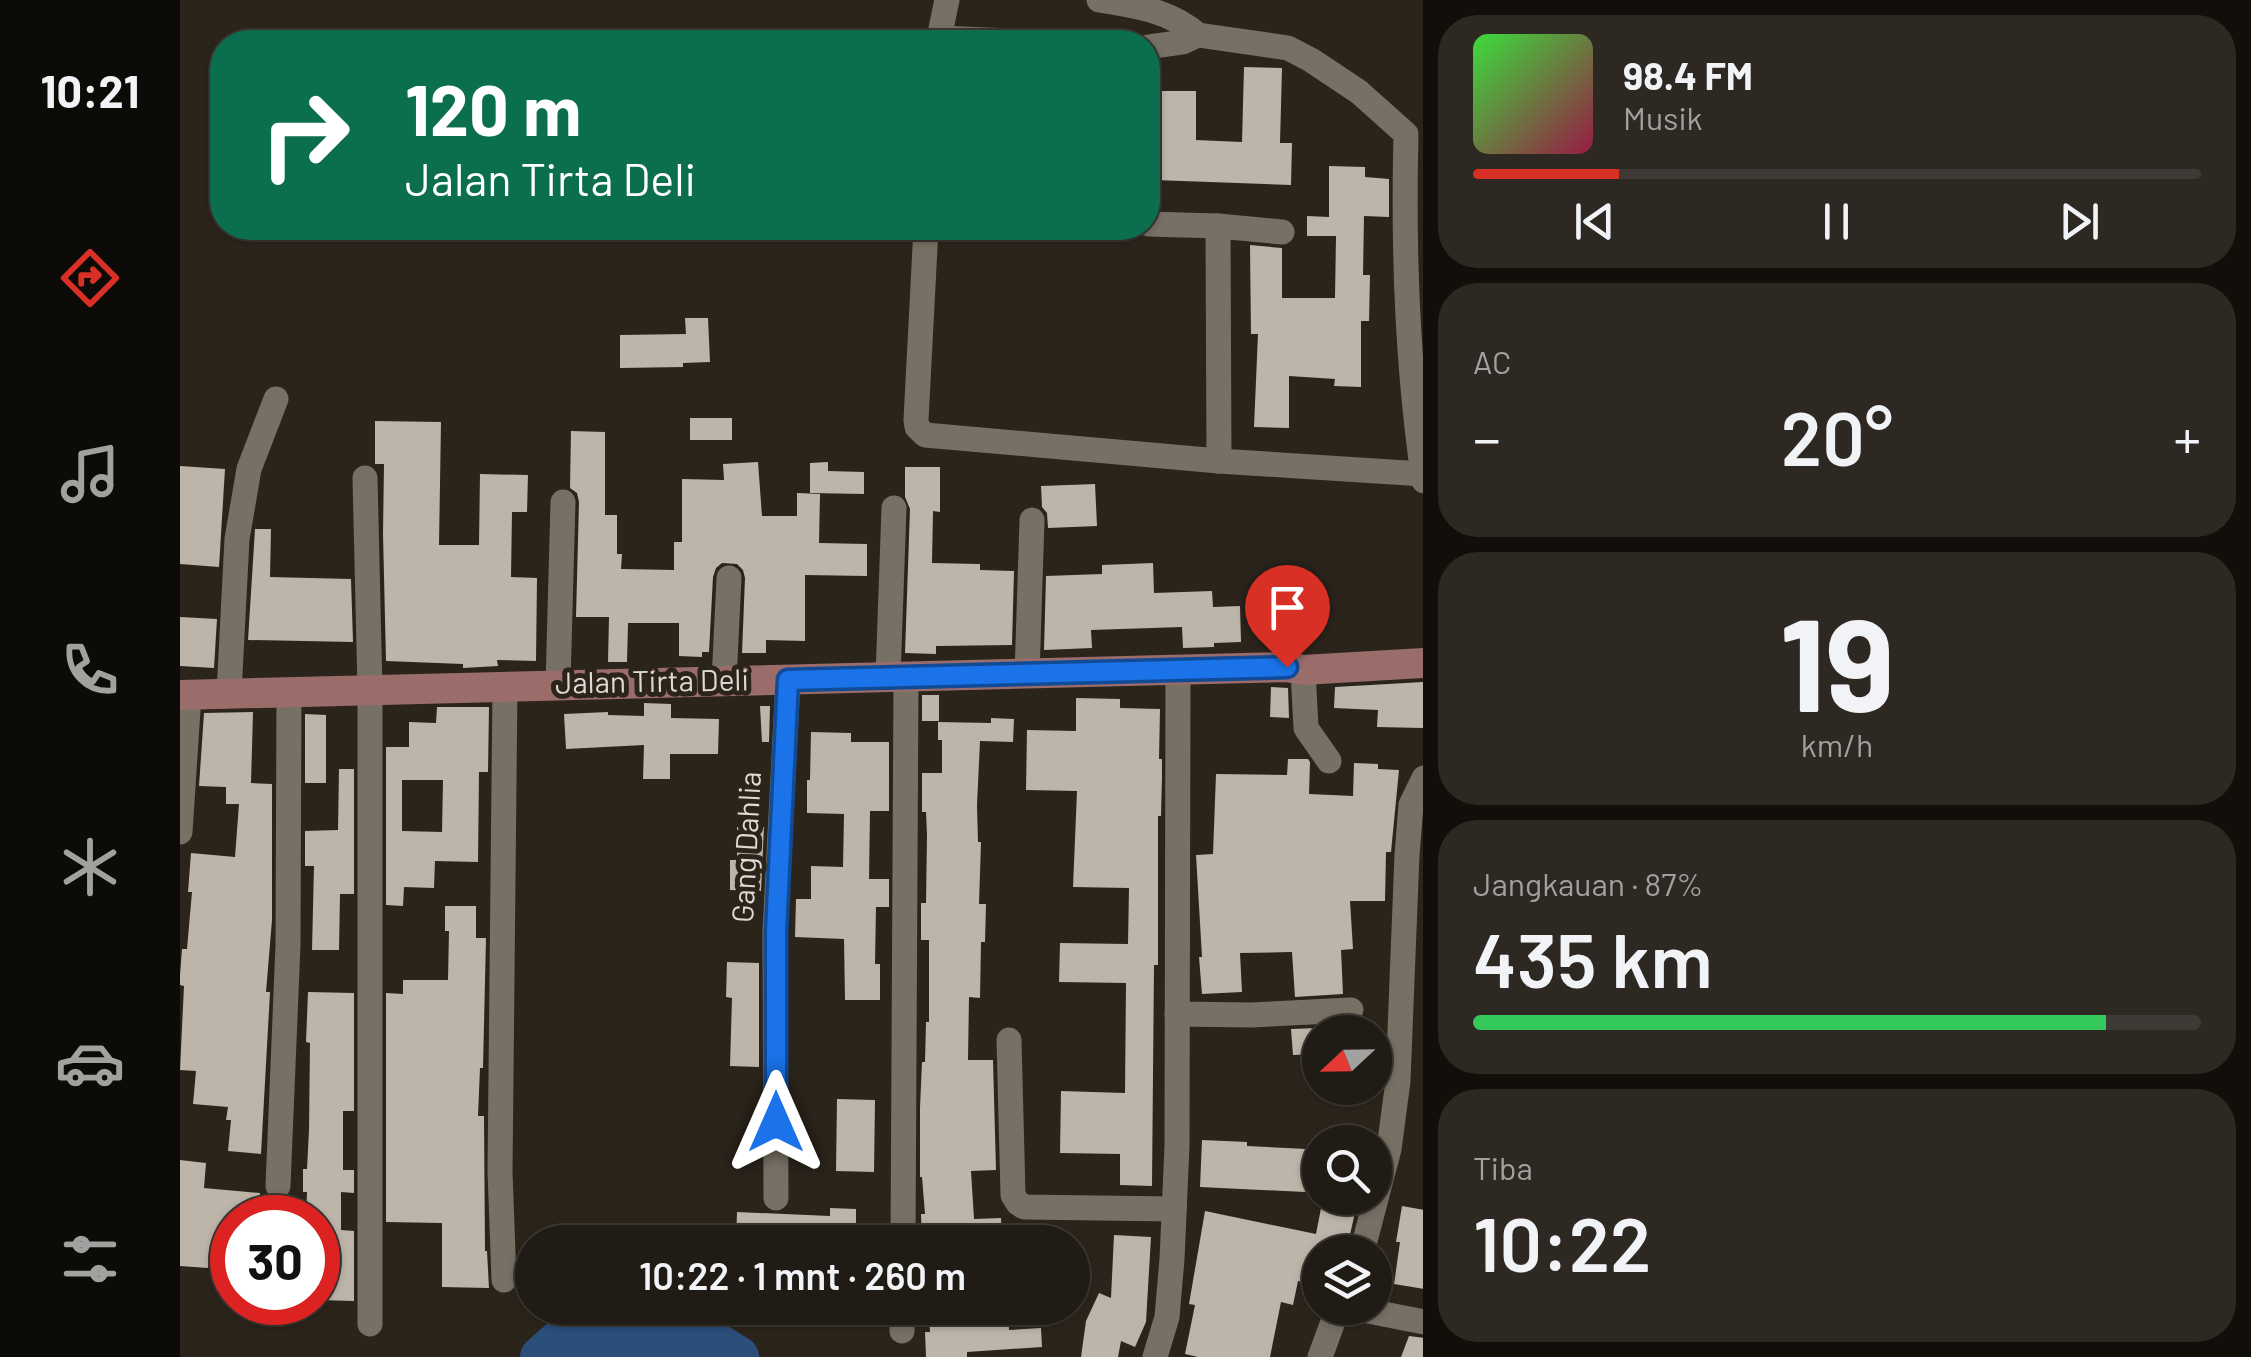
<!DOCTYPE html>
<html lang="id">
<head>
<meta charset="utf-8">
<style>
	:root { --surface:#201b14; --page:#2d2822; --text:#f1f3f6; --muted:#a2a1a0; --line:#3d3934; --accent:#d93025 }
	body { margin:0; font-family:Barlow,sans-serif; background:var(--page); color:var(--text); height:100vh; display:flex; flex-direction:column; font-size:38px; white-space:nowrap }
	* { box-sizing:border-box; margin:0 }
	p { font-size:32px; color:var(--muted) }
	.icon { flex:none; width:55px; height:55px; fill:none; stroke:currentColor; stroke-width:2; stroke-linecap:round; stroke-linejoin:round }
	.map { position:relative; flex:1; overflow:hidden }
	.details { display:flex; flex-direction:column; gap:15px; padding:15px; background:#120f0b; width:828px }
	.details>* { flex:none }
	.hud { position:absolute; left:30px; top:30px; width:950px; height:210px; border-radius:40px; box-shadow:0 2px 8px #0004,0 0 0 2px var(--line); background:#0b6e4f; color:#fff; overflow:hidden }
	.needle { width:65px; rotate:248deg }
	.buttons { position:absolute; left:1122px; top:1015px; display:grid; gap:20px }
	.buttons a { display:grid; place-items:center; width:90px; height:90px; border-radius:50%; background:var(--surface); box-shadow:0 2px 8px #0004,0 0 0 2px var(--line); font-size:50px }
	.speed { position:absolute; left:30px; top:1195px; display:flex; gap:20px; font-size:50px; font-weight:700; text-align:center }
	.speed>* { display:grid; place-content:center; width:130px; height:130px; border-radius:50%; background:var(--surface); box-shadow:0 2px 8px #0004,0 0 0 2px var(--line); line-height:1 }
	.speed .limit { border:15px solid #d22; background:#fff; color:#111 }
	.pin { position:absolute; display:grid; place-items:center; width:85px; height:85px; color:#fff; margin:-102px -42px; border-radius:50% 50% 50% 0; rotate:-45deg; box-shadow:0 0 10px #0007 }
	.pin .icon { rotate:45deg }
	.me { position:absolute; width:110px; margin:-55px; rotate:0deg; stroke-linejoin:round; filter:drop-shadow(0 0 8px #0008) }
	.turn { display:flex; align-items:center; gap:35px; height:210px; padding:0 30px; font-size:45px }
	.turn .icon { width:130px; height:130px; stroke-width:2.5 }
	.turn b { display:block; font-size:70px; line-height:85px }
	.big { font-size:75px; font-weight:600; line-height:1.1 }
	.details .widget { flex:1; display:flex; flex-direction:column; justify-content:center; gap:15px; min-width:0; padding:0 35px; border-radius:40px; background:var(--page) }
	.details .dial { align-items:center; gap:0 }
	.dial b { font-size:130px; line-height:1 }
	.song { display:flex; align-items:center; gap:30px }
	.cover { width:120px; height:120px; border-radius:15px; background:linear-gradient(135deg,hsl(120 70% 55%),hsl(340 70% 35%)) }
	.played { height:10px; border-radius:5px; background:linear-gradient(90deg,var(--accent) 20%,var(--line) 20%) }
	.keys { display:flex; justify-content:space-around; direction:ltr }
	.heat { display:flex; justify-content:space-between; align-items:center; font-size:55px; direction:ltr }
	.charge { height:15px; border-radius:8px; background:linear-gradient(90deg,#34c759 87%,var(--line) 0) }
	.trip { position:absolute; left:335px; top:1225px; width:575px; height:100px; border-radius:50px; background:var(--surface); box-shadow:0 2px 8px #0004,0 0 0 2px var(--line); font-weight:600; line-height:100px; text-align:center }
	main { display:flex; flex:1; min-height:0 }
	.tabs { display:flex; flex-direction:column; width:180px; justify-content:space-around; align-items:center; background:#0d0b08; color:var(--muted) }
	.tabs .icon { width:70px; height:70px }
	.tabs .active { color:var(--accent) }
	.tabs b { font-size:45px; color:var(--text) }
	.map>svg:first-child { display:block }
	.water { fill:#2b4e7b }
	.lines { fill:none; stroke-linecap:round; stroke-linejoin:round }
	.river { stroke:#2b4e7b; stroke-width:42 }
	.building { fill:#bdb5a9; fill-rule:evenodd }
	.street { stroke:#777064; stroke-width:25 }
	.secondary { stroke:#9a6c6a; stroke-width:30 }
	.route-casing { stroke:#114b97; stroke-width:25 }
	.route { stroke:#1a73e8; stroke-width:18 }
	.labels { text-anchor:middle; stroke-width:10; stroke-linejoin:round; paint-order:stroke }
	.street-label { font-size:30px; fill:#ded9d3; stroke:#2b241b }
</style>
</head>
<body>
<main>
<nav class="tabs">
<b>10:21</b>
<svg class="icon active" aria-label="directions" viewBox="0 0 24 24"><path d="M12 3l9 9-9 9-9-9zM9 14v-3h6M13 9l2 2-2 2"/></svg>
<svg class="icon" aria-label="music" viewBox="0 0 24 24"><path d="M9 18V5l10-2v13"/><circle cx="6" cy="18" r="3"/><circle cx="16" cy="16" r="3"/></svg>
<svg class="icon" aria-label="phone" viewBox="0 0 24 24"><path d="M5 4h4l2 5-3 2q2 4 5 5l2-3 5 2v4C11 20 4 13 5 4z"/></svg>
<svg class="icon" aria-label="climate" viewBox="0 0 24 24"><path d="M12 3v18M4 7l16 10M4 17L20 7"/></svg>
<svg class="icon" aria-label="car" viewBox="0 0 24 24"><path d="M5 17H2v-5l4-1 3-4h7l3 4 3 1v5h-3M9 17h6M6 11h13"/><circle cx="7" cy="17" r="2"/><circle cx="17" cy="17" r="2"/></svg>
<svg class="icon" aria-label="filters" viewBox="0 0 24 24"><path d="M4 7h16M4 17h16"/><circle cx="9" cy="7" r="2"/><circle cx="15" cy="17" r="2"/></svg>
</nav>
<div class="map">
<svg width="1244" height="1357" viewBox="0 0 1244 1357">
	<rect width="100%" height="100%" fill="#2b241b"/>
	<polygon class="water" points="415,1337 502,1338 556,1357 350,1357"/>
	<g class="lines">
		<path class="river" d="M361 1357C369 1350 377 1342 386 1336 406 1323 464 1313 487 1320 513 1327 536 1343 558 1357"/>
	</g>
	<g class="building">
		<polygon points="1064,67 1102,68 1100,143 1112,143 1111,185 974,180 975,133 968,133 968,91 1016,91 1016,140 1062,142"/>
		<polygon points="1149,166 1185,167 1185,177 1209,179 1209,217 1184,216 1183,275 1190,275 1189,321 1181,321 1181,387 1154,386 1155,379 1109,376 1109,428 1074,427 1078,334 1071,334 1070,245 1102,248 1102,298 1155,298 1156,236 1127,236 1127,216 1149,217"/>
		<polygon points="505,318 528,318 530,362 503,363 503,367 440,368 440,335 506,334"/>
		<rect x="510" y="418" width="42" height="22"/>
		<polygon points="195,421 261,422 259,545 299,545 300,474 348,475 347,512 332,512 331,577 357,578 356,661 317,660 318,666 283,668 283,664 206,661 203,534 204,464 195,464"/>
		<polygon points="391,431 425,432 425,515 437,515 437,554 442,554 441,569 494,570 494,542 502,542 502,479 544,480 543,464 578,462 582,516 617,516 617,493 640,494 639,543 687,544 687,576 625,575 625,641 586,640 586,653 562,653 565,578 563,570 557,564 542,563 536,568 533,577 529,652 522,652 522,657 499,656 499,623 448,623 447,662 428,662 429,617 396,617 399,502 397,493 390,488"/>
		<polygon points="648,462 648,471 684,472 684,494 630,493 630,463"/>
		<polygon points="0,466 45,469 39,567 0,564"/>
		<polygon points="725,467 760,467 760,512 753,511 752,563 800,564 800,570 834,571 832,645 756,646 756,654 725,653 730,509 725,497"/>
		<polygon points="915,484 917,526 868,528 867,513 862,507 861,486"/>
		<polygon points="75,529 91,529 90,577 171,579 173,642 68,640"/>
		<polygon points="973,563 974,593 1032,591 1033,607 1060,606 1061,642 1034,643 1034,647 1003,648 1002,627 911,630 912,648 864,650 866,576 922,574 922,565"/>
		<polygon points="0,617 37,619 34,668 0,666"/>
		<polygon points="1244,682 1244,728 1197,727 1198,710 1154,708 1155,687"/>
		<polygon points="1091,687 1108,688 1109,718 1090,717"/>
		<rect x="742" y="695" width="17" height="26"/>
		<polygon points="896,698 940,699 940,708 980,709 979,759 982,759 982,776 981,816 978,816 978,965 974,965 972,1186 940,1185 940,1154 880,1153 881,1091 945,1093 946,983 879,982 880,943 948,944 949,888 893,887 897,791 846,790 847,730 896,731"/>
		<polygon points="464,703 491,704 491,718 539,719 538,754 490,754 490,779 463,779 464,745 386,749 384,714 428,712 428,715 464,716"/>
		<polygon points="580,706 590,706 589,742 582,742"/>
		<path d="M257 707H309L308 772H299L298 862 255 861 254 888 224 887 223 906 206 905V747H229V722L256 723ZM222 780H263L262 832 222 831Z"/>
		<polygon points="73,712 71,783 92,784 92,920 86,992 90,992 81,1154 48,1151 51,1120 46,1120 48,1107 13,1104 16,1071 0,1070 4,986 0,985 0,975 2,949 7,949 12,892 8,892 11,853 55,857 59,804 46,804 46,787 19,786 24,713"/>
		<polygon points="125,714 146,715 146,783 125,783"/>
		<polygon points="811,718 834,719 833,742 800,741 797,805 798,842 801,842 799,904 806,904 805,942 801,942 800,998 789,997 788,1060 813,1060 816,1170 791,1171 794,1219 821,1218 822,1242 742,1242 741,1214 745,1214 742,1177 740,1177 740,1108 742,1062 745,1062 746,1022 749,1022 749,940 741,940 741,903 746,903 747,835 746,812 742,812 742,773 762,773 762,740 758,740 758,722 811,723"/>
		<polygon points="631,732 671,733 671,742 709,742 709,811 690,811 689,879 709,879 709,907 696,907 695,964 700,964 700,1000 665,1000 664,939 615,937 616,899 631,899 631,866 663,867 664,814 627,813 627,780 630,780"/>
		<polygon points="1108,759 1128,759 1130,762 1129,794 1173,796 1174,763 1198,764 1198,769 1219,770 1211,852 1206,852 1205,901 1170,901 1173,949 1161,950 1163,994 1115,997 1112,952 1060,953 1062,992 1022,994 1019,957 1022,957 1016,855 1033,854 1036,774 1107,775"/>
		<polygon points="159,769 174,769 174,894 160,894 159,950 132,950 134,866 125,866 125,831 158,830"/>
		<polygon points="557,827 584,827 581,891 550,890 550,860 557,860"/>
		<polygon points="265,906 296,906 296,938 306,938 303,1068 300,1068 298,1116 304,1116 305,1251 307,1251 309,1288 262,1287 262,1223 206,1222 206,993 223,994 223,980 268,980 269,931 265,931"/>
		<polygon points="547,962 579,963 579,1067 550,1066 552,998 546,997"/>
		<polygon points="128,992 174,993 174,1111 163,1111 163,1170 174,1170 174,1193 161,1192 161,1230 174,1231 174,1301 138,1300 138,1218 126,1218 127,1192 123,1192 123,1169 127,1169 129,1130 130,1043 126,1042"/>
		<polygon points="1165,1027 1165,1032 1140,1032 1140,1054 1113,1055 1111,1029"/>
		<polygon points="657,1099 695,1100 694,1172 656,1171"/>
		<polygon points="1022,1140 1067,1142 1067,1146 1127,1149 1125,1192 1020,1187"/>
		<polygon points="0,1160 26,1163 24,1188 80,1193 78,1218 52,1218 52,1258 29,1256 28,1268 0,1266"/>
		<polygon points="1143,1198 1177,1204 1166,1252 1140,1252 1140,1287 1118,1281 1113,1305 1101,1302 1090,1357 1018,1357 1005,1354 1015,1305 1009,1304 1025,1211 1136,1234"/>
		<polygon points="1222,1206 1244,1210 1244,1289 1214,1284 1220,1242 1216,1242"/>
		<polygon points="650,1208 676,1209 676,1242 556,1242 557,1212 650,1216"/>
		<polygon points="934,1235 971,1237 966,1322 955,1347 941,1341 938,1357 901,1357 906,1321 919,1293 931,1298"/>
		<polygon points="748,1308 828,1308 829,1330 861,1328 862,1347 787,1352 787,1357 746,1357 745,1332 750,1332"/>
		<polygon points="1229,1336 1244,1338 1244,1357 1221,1357"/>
	</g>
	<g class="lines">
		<g class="street">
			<path d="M919 0C955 6 989 10 1018 35"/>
			<polyline points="759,38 767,0"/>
			<polyline points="758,42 759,38 853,42"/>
			<path d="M968 47 1003 42 1018 35 1108 48 1131 60 1179 92 1226 134C1223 250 1227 366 1244 481"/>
			<polyline points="968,224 1038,226 1102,232"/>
			<polyline points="1038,226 1039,461"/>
			<polyline points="746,228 736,420 737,427 745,435 1039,461 1244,474"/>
			<polyline points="185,478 190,690 190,1324"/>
			<polyline points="1123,670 1126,728 1149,761"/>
			<polyline points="847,675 852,520"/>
			<polyline points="708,677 714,508"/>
			<polyline points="544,681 549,578"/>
			<polyline points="378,684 383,502"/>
			<polyline points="49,693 57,539 69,469 96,399"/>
			<polyline points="0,832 9,695"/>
			<polyline points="997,1014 1071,1015 1171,1010"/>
			<polyline points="829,1040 833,1195 838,1203 844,1207 994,1209"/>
			<polyline points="98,1186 108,945 109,693"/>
			<polyline points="596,1198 595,932 608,680"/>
			<polyline points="723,1242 726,678"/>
			<polyline points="1182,1252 1209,1149 1218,1081 1227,855 1231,805 1244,778"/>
			<polyline points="324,1280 320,1172 325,685"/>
			<polyline points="1173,1308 1244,1322"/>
			<polyline points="722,1331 722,1308"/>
			<polyline points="975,1357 987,1317 992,1259 997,1146 998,671"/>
			<polyline points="1140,1357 1158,1308"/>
		</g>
		<polyline class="secondary" points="0,695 1107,667 1123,670 1244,663"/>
	</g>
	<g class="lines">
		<g class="route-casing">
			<polyline id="route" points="596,1122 596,932 608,680 1107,667"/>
		</g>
		<use href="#route" class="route"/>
	</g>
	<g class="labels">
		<g class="street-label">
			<text transform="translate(472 682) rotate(-1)" y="10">Jalan Tirta Deli</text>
			<text transform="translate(567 847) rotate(-87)" y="10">Gang Dahlia</text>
		</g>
	</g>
</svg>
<div class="buttons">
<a><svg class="needle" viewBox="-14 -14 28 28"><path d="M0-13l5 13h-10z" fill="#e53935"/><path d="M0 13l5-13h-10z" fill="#a2a1a0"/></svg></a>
<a><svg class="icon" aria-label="search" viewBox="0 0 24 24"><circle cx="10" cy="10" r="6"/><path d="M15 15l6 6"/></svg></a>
<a><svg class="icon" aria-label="layers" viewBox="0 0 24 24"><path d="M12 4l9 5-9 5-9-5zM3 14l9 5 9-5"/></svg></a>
</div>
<div class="speed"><div class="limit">30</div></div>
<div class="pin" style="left:1107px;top:667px;background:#d93025"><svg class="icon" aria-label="arrive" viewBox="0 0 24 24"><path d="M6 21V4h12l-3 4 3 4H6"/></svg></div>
<svg class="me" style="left:596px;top:1122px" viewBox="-20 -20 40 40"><path d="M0-17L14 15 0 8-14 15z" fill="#1a73e8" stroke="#fff" stroke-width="4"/></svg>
<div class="trip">10:22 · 1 mnt · 260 m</div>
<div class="hud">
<div class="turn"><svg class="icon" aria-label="right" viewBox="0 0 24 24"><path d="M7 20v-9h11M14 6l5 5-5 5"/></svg><div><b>120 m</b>Jalan Tirta Deli</div></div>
</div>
</div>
<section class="details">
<div class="widget">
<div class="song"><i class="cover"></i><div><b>98.4 FM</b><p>Musik</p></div></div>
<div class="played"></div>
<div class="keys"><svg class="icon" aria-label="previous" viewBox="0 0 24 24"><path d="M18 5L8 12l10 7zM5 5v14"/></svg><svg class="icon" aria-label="pause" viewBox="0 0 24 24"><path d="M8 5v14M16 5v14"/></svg><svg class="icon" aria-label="next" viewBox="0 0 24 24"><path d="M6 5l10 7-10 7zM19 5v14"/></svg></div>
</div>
<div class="widget"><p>AC</p>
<div class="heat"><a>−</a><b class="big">20°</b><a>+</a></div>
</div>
<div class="widget dial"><b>19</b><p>km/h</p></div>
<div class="widget"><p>Jangkauan · 87%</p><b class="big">435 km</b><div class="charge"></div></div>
<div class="widget"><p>Tiba</p><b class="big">10:22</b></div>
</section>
</main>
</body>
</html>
